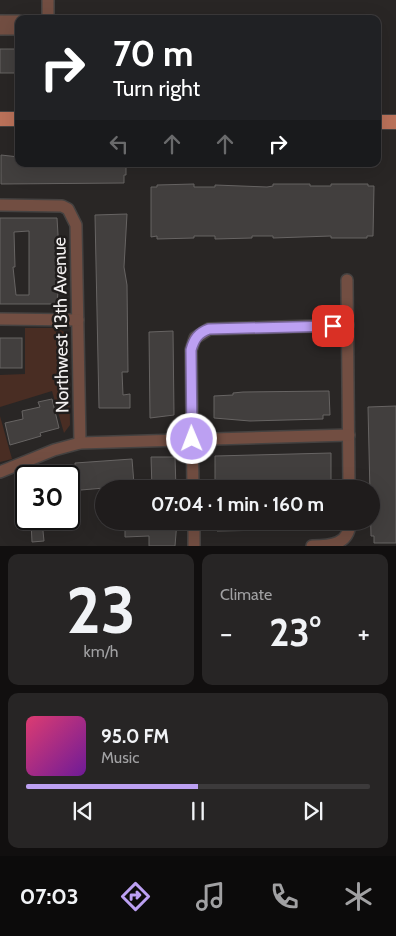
<!DOCTYPE html>
<html lang="en">
<head>
<meta charset="utf-8">
<style>
	:root { --surface:#1f1c1c; --page:#272525; --text:#f1f3f6; --muted:#a1a1a3; --line:#3c3a3b; --accent:#bca0f2 }
	body { margin:0; font-family:Cabin,sans-serif; background:var(--page); color:var(--text); height:100vh; display:flex; flex-direction:column; font-size:19px; white-space:nowrap }
	* { box-sizing:border-box; margin:0 }
	p { font-size:16px; color:var(--muted) }
	.icon { flex:none; width:28px; height:28px; fill:none; stroke:currentColor; stroke-width:2; stroke-linecap:round; stroke-linejoin:round }
	.map { position:relative; height:546px; overflow:hidden }
	.details { display:flex; flex-direction:column; gap:8px; padding:8px; background:#110f0f; flex:1 }
	.details>* { flex:none }
	.hud { position:absolute; left:15px; top:15px; width:366px; height:152px; border-radius:10px; box-shadow:0 5px 20px #0002,0 0 0 1px var(--line); background:#202124; color:#fff; overflow:hidden }
	.speed { position:absolute; left:15px; top:465px; display:flex; gap:10px; font-size:25px; font-weight:700; text-align:center }
	.speed>* { display:grid; place-content:center; width:65px; height:65px; border-radius:50%; background:var(--surface); box-shadow:0 5px 20px #0002,0 0 0 1px var(--line); line-height:1 }
	.speed .limit { border:2px solid #111; border-radius:8px; background:#fff; color:#111 }
	.pin { position:absolute; display:grid; place-items:center; width:42px; height:42px; color:#fff; margin:-21px; border-radius:10px; box-shadow:0 2px 8px #0006 }
	.me { position:absolute; width:55px; margin:-28px; rotate:359deg; stroke-linejoin:round; filter:drop-shadow(0 0 4px #0008) }
	.turn { display:flex; align-items:center; gap:18px; height:105px; padding:0 15px; font-size:22px }
	.turn .icon { width:65px; height:65px; stroke-width:2.5 }
	.turn b { display:block; font-size:35px; line-height:42px }
	.lanes { display:flex; align-items:center; height:48px; padding:0 15px; background:#0003; justify-content:center; gap:25px; direction:ltr }
	.lanes .off { opacity:.35 }
	.big { font-size:38px; font-weight:700; line-height:1.1 }
	.details .tile { flex:1; display:flex; flex-direction:column; justify-content:center; gap:8px; min-width:0; padding:0 18px; border-radius:10px; background:var(--page) }
	.details .dial { align-items:center; gap:0 }
	.dial b { font-size:65px; line-height:1 }
	.song { display:flex; align-items:center; gap:15px }
	.cover { width:60px; height:60px; border-radius:8px; background:linear-gradient(135deg,hsl(340 70% 55%),hsl(280 70% 35%)) }
	.played { height:5px; border-radius:2px; background:linear-gradient(90deg,var(--accent) 50%,var(--line) 50%) }
	.keys { display:flex; justify-content:space-around; direction:ltr }
	.heat { display:flex; justify-content:space-between; align-items:center; font-size:28px; direction:ltr }
	.details .tiles { flex:1; display:grid; gap:8px; grid-template-columns:1fr 1fr }
	.tile:last-child { grid-column:span 2 }
	.trip { position:absolute; left:95px; top:480px; width:285px; height:50px; border-radius:25px; background:var(--surface); box-shadow:0 5px 20px #0002,0 0 0 1px var(--line); font-weight:700; line-height:50px; text-align:center }
	.dock { display:flex; height:80px; justify-content:space-around; align-items:center; background:#0c0b0b; color:var(--muted) }
	.dock .icon { width:35px; height:35px }
	.dock .selected { color:var(--accent) }
	.dock b { font-size:22px; color:var(--text) }
	.map>svg:first-child { display:block }
	.green { fill:#492d23 }
	.building { fill:#423f3e; stroke:#676463; fill-rule:evenodd }
	.lines { fill:none; stroke-linecap:round; stroke-linejoin:round }
	.minor-casing { stroke:#454241; stroke-width:14 }
	.major-casing { stroke:#454241; stroke-width:16 }
	.minor { stroke:#724e42; stroke-width:11 }
	.major { stroke:#bb725a; stroke-width:14 }
	.route-casing { stroke:#7a689d; stroke-width:12 }
	.route { stroke:#bca0f2; stroke-width:9 }
	.labels { text-anchor:middle; stroke-width:5; stroke-linejoin:round; paint-order:stroke }
	.street-label { font-size:18px; fill:#f3f0f0; stroke:#201d1c }
</style>
</head>
<body>
<div class="map">
<svg width="396" height="546" viewBox="0 0 396 546">
	<rect width="100%" height="100%" fill="#292625"/>
	<g class="green">
		<polygon points="25,328 57,328 66,333 68,338 70,425 64,433 52,391 0,407 0,375 25,374"/>
		<polygon points="0,416 12,459 0,462"/>
	</g>
	<g class="building">
		<rect x="0" y="49" width="19" height="24"/>
		<polygon points="1,155 19,157 19,164 126,164 126,175 124,175 124,183 1,184"/>
		<polygon points="194,184 194,187 215,187 215,185 267,187 273,186 273,184 310,184 310,186 331,186 331,184 368,184 368,186 374,186 373,236 367,236 367,238 331,238 331,236 273,238 273,236 252,236 252,238 215,239 215,236 194,236 194,238 157,239 157,236 151,237 151,187 157,187 157,185"/>
		<polygon points="127,214 124,267 127,285 128,372 122,372 123,395 130,394 130,408 99,408 95,215"/>
		<path d="M0 218H57L60 267 57 304H0ZM29 231V295H16L13 267H15L14 232Z"/>
		<polygon points="173,331 174,415 150,418 149,332"/>
		<rect x="0" y="338" width="22" height="30"/>
		<polygon points="329,391 330,415 323,415 323,419 250,421 214,418 214,396 233,395 233,393 243,392"/>
		<polygon points="52,399 59,428 40,433 41,436 10,445 5,423 23,419 22,411 40,407 38,402"/>
		<polygon points="396,406 396,543 374,543 374,536 371,536 368,407"/>
		<polygon points="331,453 331,483 235,484 235,481 215,481 215,456"/>
		<polygon points="151,457 175,457 176,489 152,489"/>
		<polygon points="132,459 134,484 128,484 128,486 69,491 69,476 57,476 57,468 75,467 75,463"/>
		<polygon points="42,521 44,541 32,542 31,522"/>
		<polygon points="125,521 177,521 175,546 149,546 149,536 125,537"/>
		<polygon points="216,521 325,521 325,529 217,531"/>
	</g>
	<g class="lines">
		<g class="minor-casing">
			<g id="minor">
				<polyline points="48,0 48,19"/>
				<polyline points="0,21 19,21"/>
				<polyline points="0,29 19,29"/>
				<polyline points="0,205 62,206 68,209 76,225 80,443"/>
				<polyline points="347,280 349,489"/>
				<polyline points="0,319 78,320"/>
				<polyline points="20,465 26,476"/>
				<polyline points="0,472 54,450 80,443 349,435"/>
				<polyline points="193,489 191,350 195,338 209,329 348,325"/>
				<polyline points="194,521 194,546"/>
				<path d="M312 546C330 546 350 545 350 521"/>
			</g>
		</g>
		<g class="major-casing">
			<g id="major">
				<polyline points="0,119 19,119"/>
				<polyline points="378,122 396,122"/>
			</g>
		</g>
		<use href="#minor" class="minor"/>
		<use href="#major" class="major"/>
	</g>
	<g class="lines">
		<g class="route-casing">
			<path id="route" d="M192 439 191 350C194 339 198 333 209 329L333 326"/>
		</g>
		<use href="#route" class="route"/>
	</g>
	<g class="labels">
		<g class="street-label">
			<text transform="translate(61 325) rotate(-91)" y="6">Northwest 13th Avenue</text>
		</g>
	</g>
</svg>
<div class="speed"><div class="limit">30</div></div>
<div class="pin" style="left:333px;top:326px;background:#d93025"><svg class="icon" aria-label="arrive" viewBox="0 0 24 24"><path d="M6 21V4h12l-3 4 3 4H6"/></svg></div>
<svg class="me" style="left:192px;top:439px" viewBox="-20 -20 40 40"><circle r="17" fill="#bca0f2" stroke="#fff" stroke-width="3"/><path d="M0-11L8 9 0 5-8 9z" fill="#fff"/></svg>
<div class="trip">07:04 · 1 min · 160 m</div>
<div class="hud">
<div class="turn"><svg class="icon" aria-label="right" viewBox="0 0 24 24"><path d="M7 20v-9h11M14 6l5 5-5 5"/></svg><div><b>70 m</b>Turn right</div></div>
<div class="lanes"><svg class="icon off" aria-label="left" viewBox="0 0 24 24"><path d="M17 20v-9H6M10 6l-5 5 5 5"/></svg><svg class="icon off" aria-label="ahead" viewBox="0 0 24 24"><path d="M12 20V5M6 11l6-6 6 6"/></svg><svg class="icon off" aria-label="ahead" viewBox="0 0 24 24"><path d="M12 20V5M6 11l6-6 6 6"/></svg><svg class="icon" aria-label="right" viewBox="0 0 24 24"><path d="M7 20v-9h11M14 6l5 5-5 5"/></svg></div>
</div>
</div>
<section class="details">
<div class="tiles">
<div class="tile dial"><b>23</b><p>km/h</p></div>
<div class="tile"><p>Climate</p>
<div class="heat"><a>−</a><b class="big">23°</b><a>+</a></div>
</div>
<div class="tile">
<div class="song"><i class="cover"></i><div><b>95.0 FM</b><p>Music</p></div></div>
<div class="played"></div>
<div class="keys"><svg class="icon" aria-label="previous" viewBox="0 0 24 24"><path d="M18 5L8 12l10 7zM5 5v14"/></svg><svg class="icon" aria-label="pause" viewBox="0 0 24 24"><path d="M8 5v14M16 5v14"/></svg><svg class="icon" aria-label="next" viewBox="0 0 24 24"><path d="M6 5l10 7-10 7zM19 5v14"/></svg></div>
</div>
</div>
</section>
<nav class="dock">
<b>07:03</b>
<svg class="icon selected" aria-label="directions" viewBox="0 0 24 24"><path d="M12 3l9 9-9 9-9-9zM9 14v-3h6M13 9l2 2-2 2"/></svg>
<svg class="icon" aria-label="music" viewBox="0 0 24 24"><path d="M9 18V5l10-2v13"/><circle cx="6" cy="18" r="3"/><circle cx="16" cy="16" r="3"/></svg>
<svg class="icon" aria-label="phone" viewBox="0 0 24 24"><path d="M5 4h4l2 5-3 2q2 4 5 5l2-3 5 2v4C11 20 4 13 5 4z"/></svg>
<svg class="icon" aria-label="climate" viewBox="0 0 24 24"><path d="M12 3v18M4 7l16 10M4 17L20 7"/></svg>
</nav>
</body>
</html>
